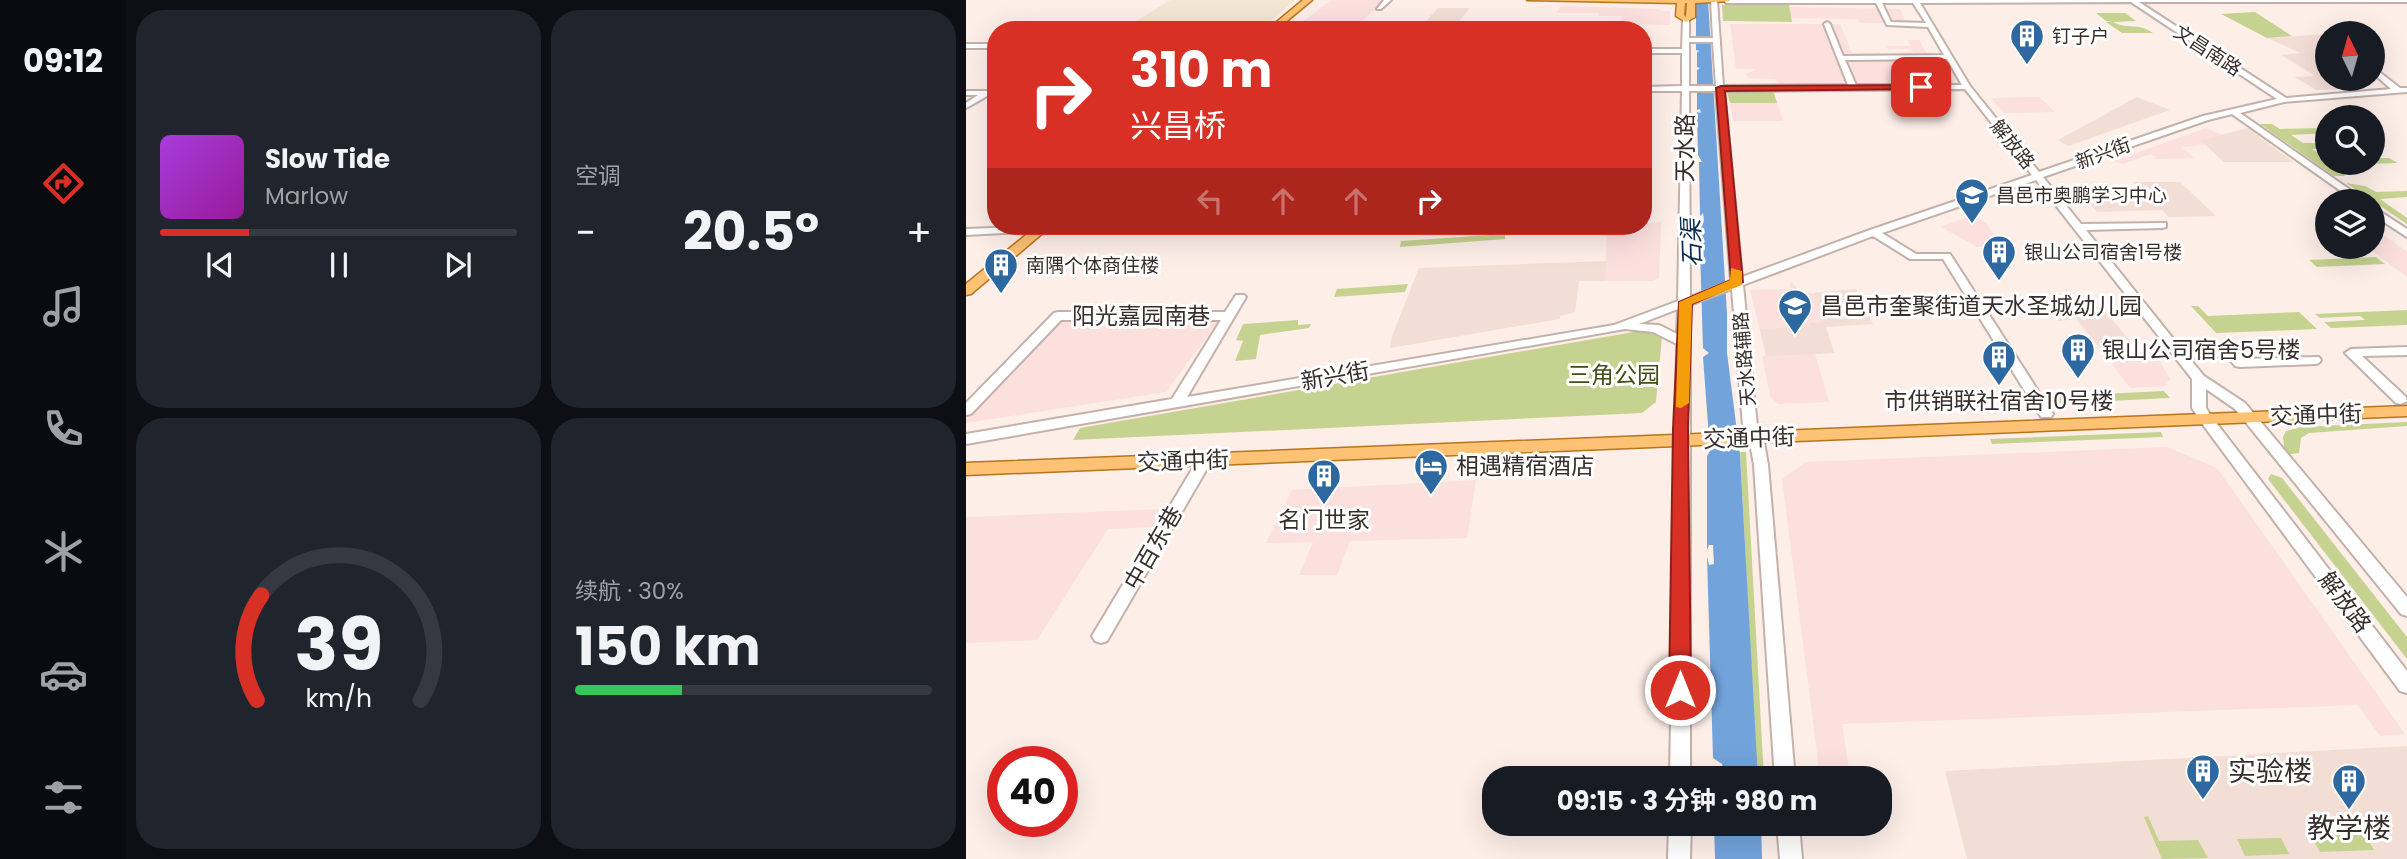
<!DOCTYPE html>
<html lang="zh">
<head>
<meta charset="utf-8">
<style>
	:root { --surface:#171b24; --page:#20242c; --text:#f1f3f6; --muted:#9ea1a6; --line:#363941; --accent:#d93025 }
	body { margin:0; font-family:Poppins,"Noto Sans SC",sans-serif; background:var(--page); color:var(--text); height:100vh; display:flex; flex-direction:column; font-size:26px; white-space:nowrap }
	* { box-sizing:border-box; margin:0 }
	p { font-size:23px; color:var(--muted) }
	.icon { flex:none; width:38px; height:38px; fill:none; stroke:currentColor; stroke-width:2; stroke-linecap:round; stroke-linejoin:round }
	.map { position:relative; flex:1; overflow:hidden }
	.details { display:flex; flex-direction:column; gap:10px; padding:10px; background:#0d0f14; width:840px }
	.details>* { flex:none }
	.guide { position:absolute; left:21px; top:21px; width:665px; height:214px; border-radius:28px; box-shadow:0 7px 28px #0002; background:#d93025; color:#fff; overflow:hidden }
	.needle { width:46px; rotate:355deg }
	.controls { position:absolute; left:1349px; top:21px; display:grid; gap:14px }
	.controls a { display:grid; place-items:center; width:70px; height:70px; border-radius:50%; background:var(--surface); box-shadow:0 7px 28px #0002; font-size:35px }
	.speed { position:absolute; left:21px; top:746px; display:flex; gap:14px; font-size:35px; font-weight:700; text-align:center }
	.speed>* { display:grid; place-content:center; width:91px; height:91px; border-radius:50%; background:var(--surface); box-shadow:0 7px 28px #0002; line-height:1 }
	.speed .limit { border:10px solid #d22; background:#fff; color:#111 }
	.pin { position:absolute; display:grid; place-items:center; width:60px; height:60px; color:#fff; margin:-30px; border-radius:14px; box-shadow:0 4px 10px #0006 }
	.me { position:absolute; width:77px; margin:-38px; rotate:0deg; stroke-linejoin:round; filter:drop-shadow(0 0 5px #0008) }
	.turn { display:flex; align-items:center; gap:24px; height:147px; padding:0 28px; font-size:32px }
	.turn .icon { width:91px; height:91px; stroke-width:2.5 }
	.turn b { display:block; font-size:49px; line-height:60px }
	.lanes { display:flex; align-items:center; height:66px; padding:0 28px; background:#0003; justify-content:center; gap:35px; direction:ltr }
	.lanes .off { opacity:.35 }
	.big { font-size:52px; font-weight:700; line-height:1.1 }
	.details .tile { flex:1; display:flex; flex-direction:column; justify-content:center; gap:10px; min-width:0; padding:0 24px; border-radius:28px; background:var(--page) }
	.details .dial { align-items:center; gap:0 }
	.dial svg { height:182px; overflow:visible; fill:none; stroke:var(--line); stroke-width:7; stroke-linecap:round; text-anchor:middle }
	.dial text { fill:var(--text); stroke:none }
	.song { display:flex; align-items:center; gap:21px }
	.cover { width:84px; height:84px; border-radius:10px; background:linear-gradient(135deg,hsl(280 70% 55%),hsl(300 70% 35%)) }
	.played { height:7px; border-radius:4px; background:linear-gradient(90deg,var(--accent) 25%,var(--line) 25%) }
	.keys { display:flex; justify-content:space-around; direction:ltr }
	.heat { display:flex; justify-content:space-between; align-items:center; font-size:38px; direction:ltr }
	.charge { height:10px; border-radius:5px; background:linear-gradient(90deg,#34c759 30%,var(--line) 0) }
	.details .tiles { flex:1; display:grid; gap:10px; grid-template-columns:repeat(2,1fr) }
	.trip { position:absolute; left:516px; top:766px; width:410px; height:70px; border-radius:28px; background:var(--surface); box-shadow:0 7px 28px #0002; font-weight:700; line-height:70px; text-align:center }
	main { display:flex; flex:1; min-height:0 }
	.tabs { display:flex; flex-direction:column; width:126px; justify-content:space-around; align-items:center; background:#090b0e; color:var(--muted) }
	.tabs .icon { width:49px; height:49px }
	.tabs .current { color:var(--accent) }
	.tabs b { font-size:32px; color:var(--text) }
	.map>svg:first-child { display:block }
	.commercial { fill:#fbe0de }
	.built { fill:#f3ded6 }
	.medical { fill:#f3e6d2 }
	.green { fill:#c5d290 }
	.water { fill:#72a3db }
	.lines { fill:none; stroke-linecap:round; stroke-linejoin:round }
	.minor-casing { stroke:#c3b1aa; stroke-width:4 }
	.major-casing { stroke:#b7751e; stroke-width:3 }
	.minor { fill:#fff; fill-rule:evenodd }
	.major { fill:#fdc273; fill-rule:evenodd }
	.route { fill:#d93025; stroke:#8d1f18; stroke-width:2 }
	.slow { fill:#f59e0b }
	.labels { text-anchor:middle; stroke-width:6; stroke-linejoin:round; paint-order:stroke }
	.far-poi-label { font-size:19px; fill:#372f2d; stroke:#fff; text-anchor:start }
	.far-street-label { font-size:19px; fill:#372f2d; stroke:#fff }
	.street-label { font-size:23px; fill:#372f2d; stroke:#fff }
	.poi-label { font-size:23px; fill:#372f2d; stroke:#fff; text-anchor:start }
	.park-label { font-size:23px; fill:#454d17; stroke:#fff }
	.water-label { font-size:24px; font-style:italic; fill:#0b2e52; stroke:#fff }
	.near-poi-label { font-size:28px; fill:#372f2d; stroke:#fff; text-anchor:start }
</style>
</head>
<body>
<main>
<nav class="tabs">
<b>09:12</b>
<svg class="icon current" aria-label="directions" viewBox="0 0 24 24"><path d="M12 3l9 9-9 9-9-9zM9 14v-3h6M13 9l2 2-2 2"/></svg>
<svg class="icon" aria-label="music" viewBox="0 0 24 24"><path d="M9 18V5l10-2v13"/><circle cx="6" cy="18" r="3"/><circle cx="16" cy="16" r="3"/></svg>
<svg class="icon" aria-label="phone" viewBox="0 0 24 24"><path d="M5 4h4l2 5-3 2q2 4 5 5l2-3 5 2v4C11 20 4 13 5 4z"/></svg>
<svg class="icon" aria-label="climate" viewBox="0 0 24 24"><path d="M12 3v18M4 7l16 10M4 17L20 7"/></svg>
<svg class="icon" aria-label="car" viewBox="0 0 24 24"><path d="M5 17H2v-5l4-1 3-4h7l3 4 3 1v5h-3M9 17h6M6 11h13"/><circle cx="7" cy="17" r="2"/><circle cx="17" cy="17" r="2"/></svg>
<svg class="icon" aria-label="filters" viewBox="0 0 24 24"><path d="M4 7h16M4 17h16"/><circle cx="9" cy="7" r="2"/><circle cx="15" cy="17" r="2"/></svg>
</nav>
<section class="details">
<div class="tiles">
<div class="tile">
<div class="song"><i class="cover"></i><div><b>Slow Tide</b><p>Marlow</p></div></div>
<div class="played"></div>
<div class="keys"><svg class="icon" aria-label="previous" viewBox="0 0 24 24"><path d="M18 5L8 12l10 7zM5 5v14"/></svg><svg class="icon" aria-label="pause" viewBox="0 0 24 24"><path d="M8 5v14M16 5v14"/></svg><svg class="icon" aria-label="next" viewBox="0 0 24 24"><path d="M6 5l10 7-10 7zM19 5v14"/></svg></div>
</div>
<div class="tile"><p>空调</p>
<div class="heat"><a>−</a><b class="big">20.5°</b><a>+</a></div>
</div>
<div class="tile dial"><svg viewBox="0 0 100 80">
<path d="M14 69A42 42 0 1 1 86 69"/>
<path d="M14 69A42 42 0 0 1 16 23" stroke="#d93025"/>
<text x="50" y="56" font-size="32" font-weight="700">39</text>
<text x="50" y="72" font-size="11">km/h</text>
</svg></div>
<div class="tile"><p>续航 · 30%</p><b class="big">150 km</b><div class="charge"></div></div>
</div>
</section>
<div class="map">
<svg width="1441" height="859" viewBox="0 0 1441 859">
	<rect width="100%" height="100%" fill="#fdeee8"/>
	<g class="commercial">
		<polygon points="366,0 420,0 395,22 336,22"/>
		<polygon points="595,6 696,9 693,11 704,11 704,25 664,24 663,21 655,21 656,16 633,16 633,13 590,13"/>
		<polygon points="823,7 934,9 940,23 894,23 892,19 825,18"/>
		<polygon points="764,24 874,24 886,53 947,53 945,49 923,49 920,46 944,46 942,40 953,40 978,83 812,83 809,79 782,78 780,74 791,69 770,69"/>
		<polygon points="1073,97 1089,112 1038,113 1025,98"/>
		<polygon points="764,103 811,103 817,121 767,121"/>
		<polygon points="1240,128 1256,135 1234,140 1239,145 1216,147 1228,158 1189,159 1191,157 1185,154 1157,164 1148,161"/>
		<polygon points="1007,215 1020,223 1035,246 1011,247 975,227"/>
		<polygon points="695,222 693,278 687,281 639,281 641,226"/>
		<polygon points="1407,235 1418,235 1441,252 1441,277 1401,247 1407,247"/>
		<polygon points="825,281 835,293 848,293 868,353 849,354 863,402 812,404 804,396 796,356 800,355 784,290 823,289"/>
		<polygon points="254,319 200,392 0,423 0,404 83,320"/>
		<polygon points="1187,350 1204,379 1199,386 1164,388 1137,352"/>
		<polygon points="1201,447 1251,468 1439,734 1414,736 1392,705 876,724 883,769 853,769 816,479 840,462"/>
		<polygon points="510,480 501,538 384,541 371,575 333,575 347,542 300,543 326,490"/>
		<polygon points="198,509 187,527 142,529 71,640 0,643 0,517"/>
	</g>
	<g class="built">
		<polygon points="472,8 504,8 486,30 452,30"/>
		<polygon points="1361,34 1362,79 1382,79 1390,83 1367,85 1374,89 1351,90 1328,77 1350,76 1315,55 1335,53 1301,38"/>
		<polygon points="1171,97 1204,110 1102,146 1092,140"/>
		<polygon points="1282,128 1292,136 1328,162 1258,162 1234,140"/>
		<polygon points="1167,182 1214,182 1250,216 1203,217 1196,210 1131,212 1118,196 1180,195"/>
		<polygon points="641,261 639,281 613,281 609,312 594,316 594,319 424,348 426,336 453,268"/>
		<polygon points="890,289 907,324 860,327 868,353 800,356 794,329 844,327 844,323 857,322 848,293"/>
		<polygon points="1136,307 1168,346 1172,351 1137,352 1110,319 1092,321 1083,310"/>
		<polygon points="1441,746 1441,859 1001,859 979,771"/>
	</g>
	<polygon class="medical" points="204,0 329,0 294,30 136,30 225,27 232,22 169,22"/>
	<g class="green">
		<polygon points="756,5 823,5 826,22 757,21"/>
		<polygon points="1289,12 1326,36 1301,38 1255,14"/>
		<path d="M1130 13H1159L1170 21 1147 22C1161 30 1172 22 1187 33H1156L1140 22 1147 21H1140Z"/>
		<polygon points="770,90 807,90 811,103 764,103 761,92"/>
		<polygon points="1294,124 1306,124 1314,129 1361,128 1361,133 1325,135 1337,143 1361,143 1361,149 1346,149 1361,159 1362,163 1407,163 1407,158 1423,158 1432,163 1369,165 1379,176 1368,176"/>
		<polygon points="1380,183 1399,186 1410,192 1441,191 1441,197 1414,199 1441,218 1441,224"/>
		<polygon points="539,234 539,239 434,247 435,241"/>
		<polygon points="1410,257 1419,264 1351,267 1343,260"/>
		<polygon points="442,284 439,292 368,297 371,289"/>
		<polygon points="1225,306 1232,306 1242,316 1333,312 1351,329 1250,333"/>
		<polygon points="1441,310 1441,325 1365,328 1358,322 1399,320 1394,316 1354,318 1349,314"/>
		<polygon points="332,320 332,325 345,324 343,328 294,335 290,359 269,361 277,341 270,340 277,324"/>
		<polygon points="673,331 696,336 690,402 676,413 107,440 114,428"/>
		<polygon points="1198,391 1204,398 1082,404 1076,397"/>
		<polygon points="1441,422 1441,426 1343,433 1335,438 1333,453 1319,455 1317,437 1320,431 1335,427"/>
		<polygon points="1195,432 1197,437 1026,444 1024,439"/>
		<polygon points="774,452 780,452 798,779 791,779"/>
		<polygon points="1305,474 1316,478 1441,637 1441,659 1302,479"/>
		<polygon points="1182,816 1193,841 1232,840 1242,858 1196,859 1178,817"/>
		<polygon points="1398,833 1408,850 1354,852 1344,835"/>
		<polygon points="1315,838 1323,854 1279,856 1271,839"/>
	</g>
	<g class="water">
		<polygon points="730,0 742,0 761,314 761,353 774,455 792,779 752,779 757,770 756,764 747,758 741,557 743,565 748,564 747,545 743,545 741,550 741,456 744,451 737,357 743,353 737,348 733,217 738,220 737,213 734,216 733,162 736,162 732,155 731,112 735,113 734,109 731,110 731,70 734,68 731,67 731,52 734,51 730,50"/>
		<polygon points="748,824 795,824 796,859 749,859"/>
	</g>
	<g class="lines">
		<g class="minor-casing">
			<g id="minor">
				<polygon points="418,0 425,0 415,9 411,9"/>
				<path d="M745 0H751L757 86 882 85 858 24 861 22 864 24 877 56 978 55 962 27 921 25 910 3H760L758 0H1441V2H1173L1320 98 1425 89 1407 73V67L1434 88H1441V92L1318 102 1274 113 1400 201H1389L1266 114 1242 120 1077 177 1115 224 1200 223V227L1196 228 1120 230 1217 351 1264 348 1268 349 1277 359 1353 357 1355 360 1353 363 1349 364 1274 367 1269 366 1261 356 1223 358 1238 376 1279 403 1441 597V616L1435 614 1269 409 1240 389V408L1245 416 1441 671V693L1434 691 1235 422 1226 408V379L1070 180 916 233 950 254H984L1087 414 1085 417H1075L977 259H944L907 236 777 285 791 426 789 429H779L777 426 766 289 724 305V779H704L711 344 687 332 659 329 0 444V434L206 399 255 320H95L5 414 0 415V403L88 313 92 312H259L270 295H278L280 297 221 397 648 325 712 301 716 91H677V87L716 86V53H677V49H716L717 20 720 18 723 20V38H747ZM1165 2 1311 99 1237 116 1073 172 1004 86 954 3ZM916 3H947L960 23 925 22ZM723 42H747L750 86H723ZM981 59 996 85H890L879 60ZM999 89 1066 175 904 230 776 277 758 91ZM723 91H750L765 281 724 297ZM712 309 711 334 693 325 673 324Z"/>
				<rect x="0" y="44" width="30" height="4"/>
				<polygon points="0,91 30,91 30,95 23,95 0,108 0,103 12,95 0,95"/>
				<polygon points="1407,207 1441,229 1441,237 1407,215"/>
				<polygon points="74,226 78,227 78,231 0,235 0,229"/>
				<polygon points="1441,347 1441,355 1396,356 1440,397 1441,401 1435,404 1430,403 1379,353 1385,349"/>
				<polygon points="790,432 797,437 802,465 829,779 809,779 788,465 783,437"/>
				<polygon points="239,455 246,460 141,641 135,643 129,641 126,636 234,456"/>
				<polygon points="703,824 725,824 724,859 702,859"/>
				<polygon points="811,824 833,824 836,859 814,859"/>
			</g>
		</g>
		<g class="major-casing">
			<g id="major">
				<polygon points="337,0 346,0 310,30 301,30"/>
				<path d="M561 0H763L764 1 729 3V17L720 22 710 16 711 3ZM719 3H721L720 17 718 15Z"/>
				<polygon points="71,226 85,226 5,294 0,295 0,284"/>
				<polygon points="1441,406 1441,416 0,475 0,463"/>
			</g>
		</g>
		<use href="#minor" class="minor"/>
		<use href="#major" class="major"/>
	</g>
	<polygon class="route" points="955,85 958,89 759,91 777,282 726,304 722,429 725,690 722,697 714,699 707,697 703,690 707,429 713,302 765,280 750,88 755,86"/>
	<polygon class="slow" points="765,268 776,271 776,285 726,304 723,403 715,408 710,407 713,302 764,280"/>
	<defs>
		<g id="building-pin" transform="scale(1.75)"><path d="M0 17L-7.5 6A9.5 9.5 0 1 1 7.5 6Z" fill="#2d69a0" stroke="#fff"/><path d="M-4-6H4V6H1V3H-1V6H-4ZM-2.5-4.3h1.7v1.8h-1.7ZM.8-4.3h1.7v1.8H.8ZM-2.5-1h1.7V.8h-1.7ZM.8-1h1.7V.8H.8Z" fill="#fff"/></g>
		<g id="school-pin" transform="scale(1.75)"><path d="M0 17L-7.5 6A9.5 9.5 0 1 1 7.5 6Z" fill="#2d69a0" stroke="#fff"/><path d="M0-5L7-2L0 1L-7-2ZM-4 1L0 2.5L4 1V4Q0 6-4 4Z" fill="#fff"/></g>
		<g id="hotel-pin" transform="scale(1.75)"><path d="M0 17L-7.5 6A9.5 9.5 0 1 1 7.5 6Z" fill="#2d69a0" stroke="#fff"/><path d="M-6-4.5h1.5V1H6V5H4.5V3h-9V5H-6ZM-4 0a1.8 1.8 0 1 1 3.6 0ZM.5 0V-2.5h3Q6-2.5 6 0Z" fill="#fff"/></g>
	</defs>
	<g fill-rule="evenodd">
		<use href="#building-pin" x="1061" y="36"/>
		<use href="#school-pin" x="1006" y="195"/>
		<use href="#building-pin" x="1033" y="252"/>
		<use href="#building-pin" x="35" y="265"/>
		<use href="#school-pin" x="829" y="306"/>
		<use href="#building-pin" x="1112" y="350"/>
		<use href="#building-pin" x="1033" y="357"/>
		<use href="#hotel-pin" x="465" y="466"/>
		<use href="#building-pin" x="358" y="476"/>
		<use href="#building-pin" x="1237" y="771"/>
		<use href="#building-pin" x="1383" y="781"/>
	</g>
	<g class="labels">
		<g class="far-poi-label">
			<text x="1086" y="43">钉子户</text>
			<text x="1030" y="202">昌邑市奥鹏学习中心</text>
			<text x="1058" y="259">银山公司宿舍1号楼</text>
			<text x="60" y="272">南隅个体商住楼</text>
		</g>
		<g class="far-street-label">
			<text transform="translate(1242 50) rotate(33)" y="7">文昌南路</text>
			<text transform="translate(1047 144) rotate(51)" y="7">解放路</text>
			<text transform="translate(1137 153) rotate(-20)" y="7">新兴街</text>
			<text transform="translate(778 359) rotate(-95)" y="7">天水路辅路</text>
		</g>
		<g class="street-label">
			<text transform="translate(719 148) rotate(-90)" y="8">天水路</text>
			<text x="175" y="324">阳光嘉园南巷</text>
			<text transform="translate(369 376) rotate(-10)" y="8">新兴街</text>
			<text transform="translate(1350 415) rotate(-2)" y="8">交通中街</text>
			<text transform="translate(783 438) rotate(-2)" y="8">交通中街</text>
			<text transform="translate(217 461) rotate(-2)" y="8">交通中街</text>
			<text transform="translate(187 548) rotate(-60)" y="8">中百东巷</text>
			<text transform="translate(1379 602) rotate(53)" y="8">解放路</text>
		</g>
		<g class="poi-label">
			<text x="854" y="314">昌邑市奎聚街道天水圣城幼儿园</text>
			<text x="1136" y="358">银山公司宿舍5号楼</text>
			<text x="1033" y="409" text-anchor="middle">市供销联社宿舍10号楼</text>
			<text x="490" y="474">相遇精宿酒店</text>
			<text x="358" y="528" text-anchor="middle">名门世家</text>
		</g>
		<g class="park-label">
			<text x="648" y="383">三角公园</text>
		</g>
		<g class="water-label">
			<text transform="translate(726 243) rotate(-92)" y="8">石渠</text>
		</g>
		<g class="near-poi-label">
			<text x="1262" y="781">实验楼</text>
			<text x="1383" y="838" text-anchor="middle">教学楼</text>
		</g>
	</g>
</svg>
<div class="controls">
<a><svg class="needle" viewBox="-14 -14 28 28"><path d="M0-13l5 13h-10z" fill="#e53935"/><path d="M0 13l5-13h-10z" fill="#9ea1a6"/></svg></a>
<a><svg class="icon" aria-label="search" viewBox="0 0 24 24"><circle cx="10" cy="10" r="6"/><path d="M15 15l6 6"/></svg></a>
<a><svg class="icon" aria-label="layers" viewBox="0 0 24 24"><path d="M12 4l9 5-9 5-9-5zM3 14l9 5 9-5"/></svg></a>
</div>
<div class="speed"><div class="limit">40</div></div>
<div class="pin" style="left:955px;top:87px;background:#d93025"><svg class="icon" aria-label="arrive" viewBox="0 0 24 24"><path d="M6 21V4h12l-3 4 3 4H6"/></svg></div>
<svg class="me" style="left:714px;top:690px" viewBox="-20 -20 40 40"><circle r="17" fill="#d93025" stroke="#fff" stroke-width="3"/><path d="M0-11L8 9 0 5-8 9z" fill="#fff"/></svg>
<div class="trip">09:15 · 3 分钟 · 980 m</div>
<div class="guide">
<div class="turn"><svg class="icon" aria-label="right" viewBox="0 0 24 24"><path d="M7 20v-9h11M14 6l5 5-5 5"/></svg><div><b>310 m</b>兴昌桥</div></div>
<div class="lanes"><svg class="icon off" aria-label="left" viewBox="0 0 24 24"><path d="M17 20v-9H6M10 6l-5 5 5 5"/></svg><svg class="icon off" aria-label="ahead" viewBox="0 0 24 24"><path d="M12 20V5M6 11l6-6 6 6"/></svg><svg class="icon off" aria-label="ahead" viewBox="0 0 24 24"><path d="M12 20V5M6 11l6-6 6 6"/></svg><svg class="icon" aria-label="right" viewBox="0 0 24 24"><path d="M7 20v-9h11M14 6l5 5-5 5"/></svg></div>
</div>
</div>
</main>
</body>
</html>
